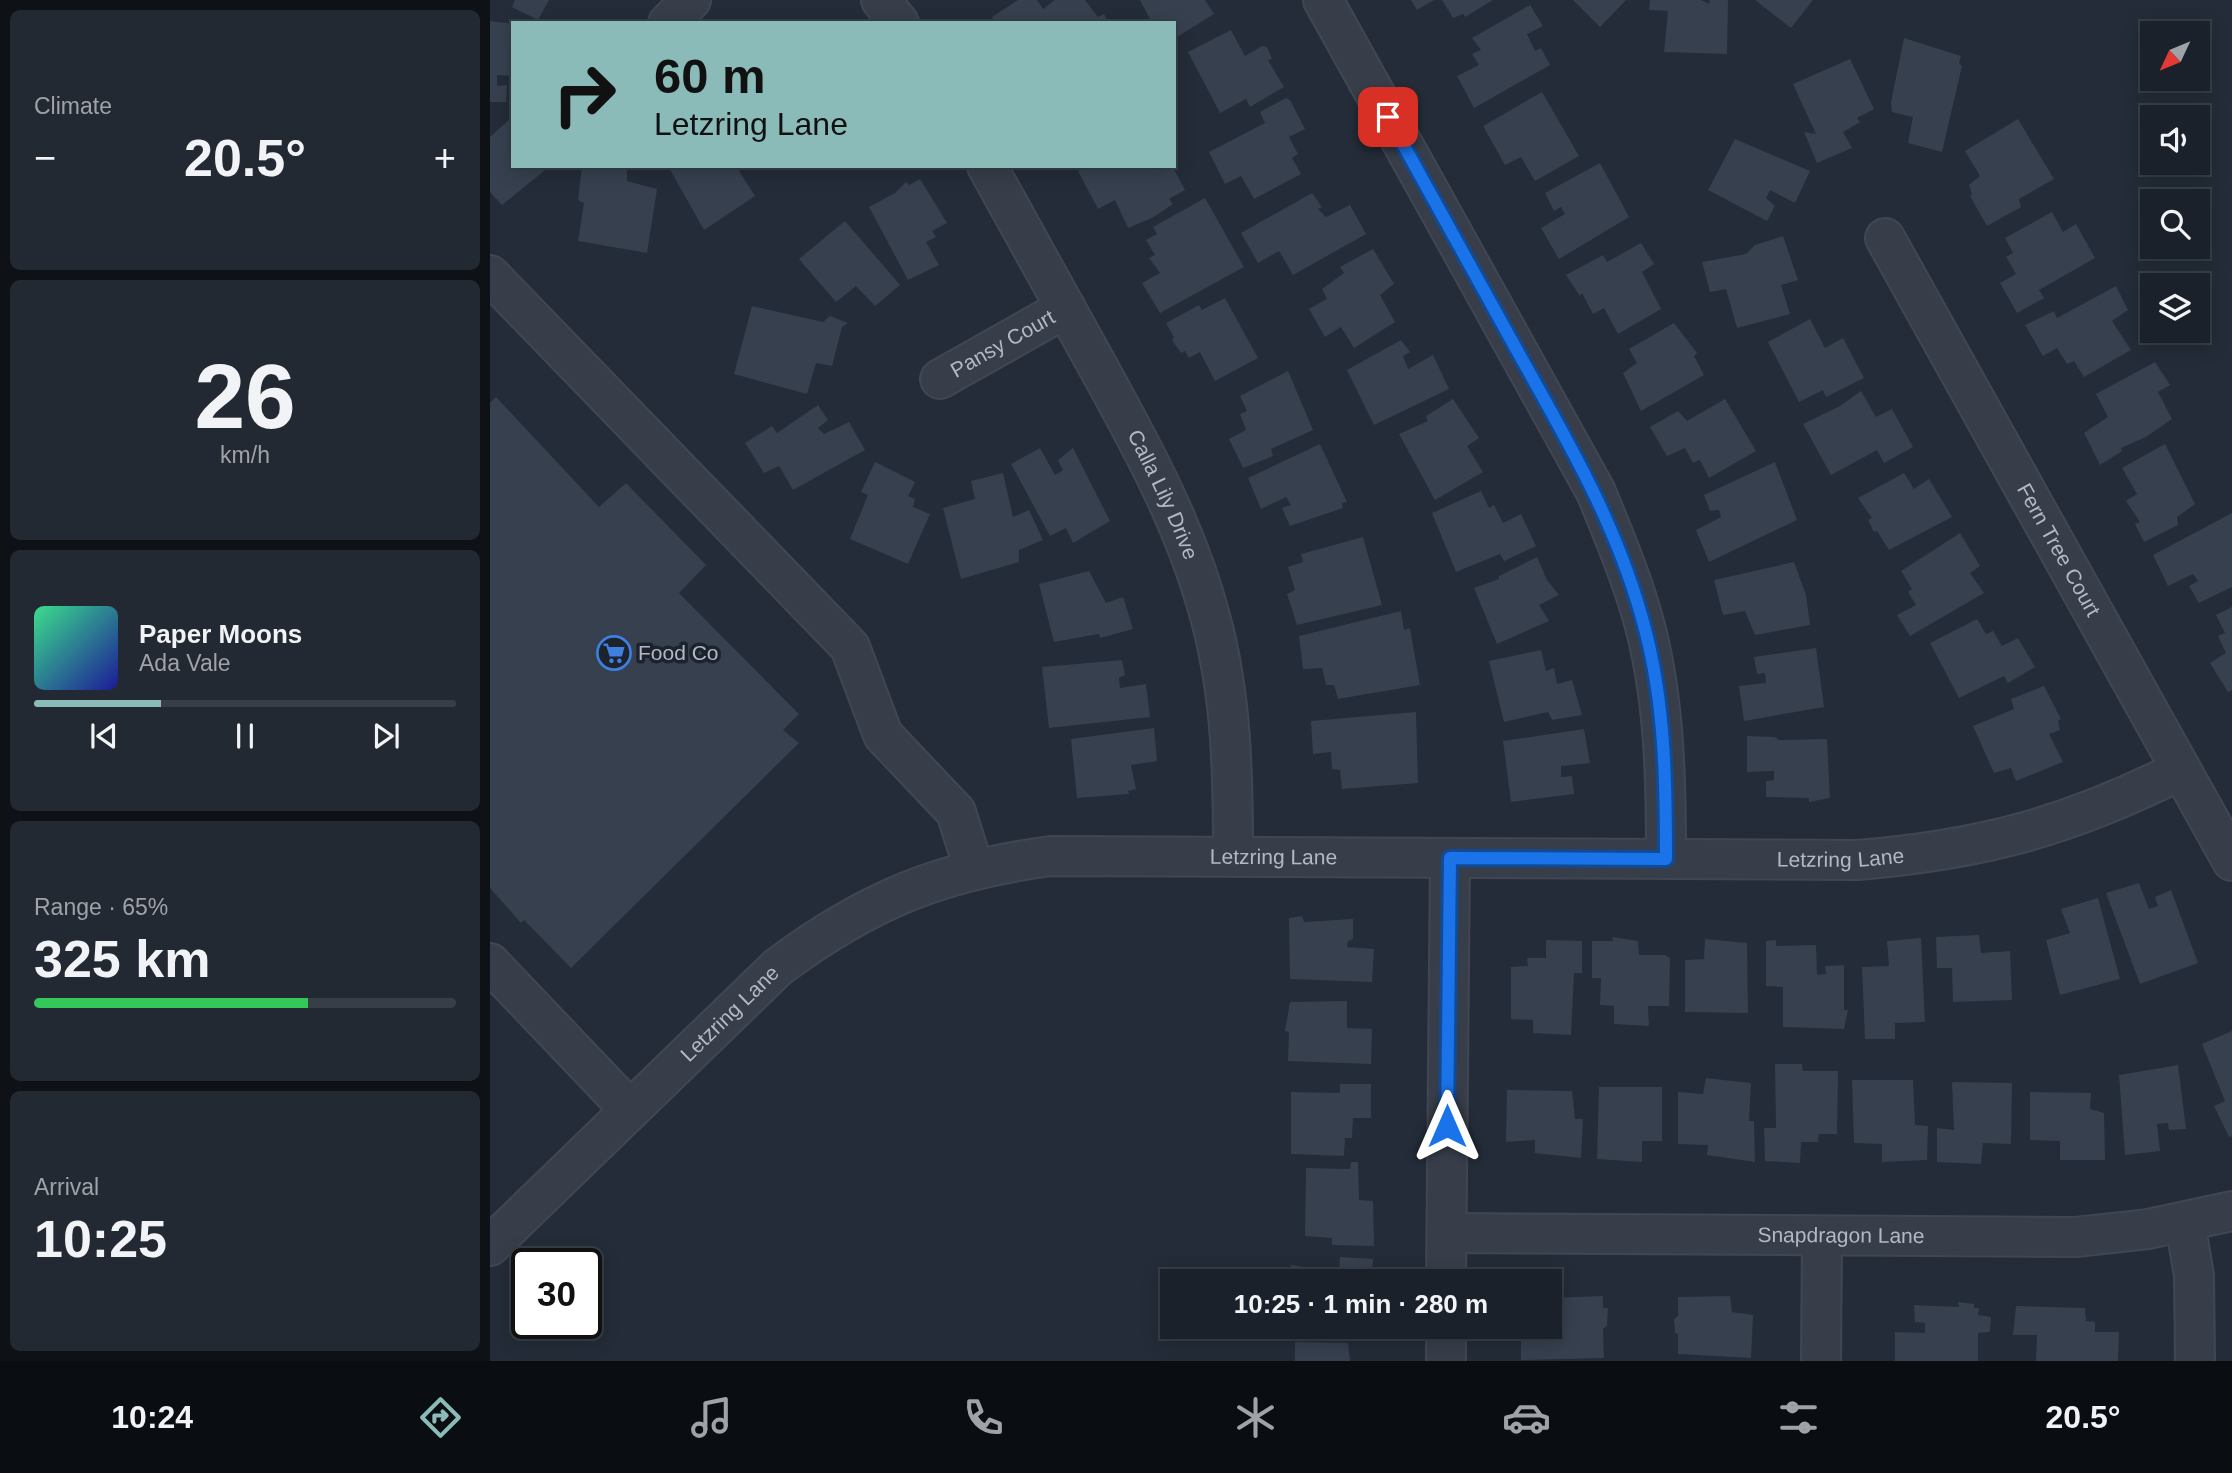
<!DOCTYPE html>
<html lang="en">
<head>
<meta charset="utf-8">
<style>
	:root { --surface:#1a212a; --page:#232932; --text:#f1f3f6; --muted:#9fa3a8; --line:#383e47; --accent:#8bbbb9 }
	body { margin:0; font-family:Arial,sans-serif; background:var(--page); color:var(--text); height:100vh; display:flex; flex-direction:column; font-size:26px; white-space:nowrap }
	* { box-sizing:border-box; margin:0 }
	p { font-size:23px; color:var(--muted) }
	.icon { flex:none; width:38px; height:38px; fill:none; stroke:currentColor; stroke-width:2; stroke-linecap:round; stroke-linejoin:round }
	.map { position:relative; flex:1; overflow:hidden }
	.panel { display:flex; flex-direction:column; gap:10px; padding:10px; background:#0e1217; width:490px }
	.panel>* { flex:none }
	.hud { position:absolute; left:21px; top:21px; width:665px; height:147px; border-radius:0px; box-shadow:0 4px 18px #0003,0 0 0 2px var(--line); background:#8bbbb9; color:#111; overflow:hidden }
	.needle { width:46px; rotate:226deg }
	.buttons { position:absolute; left:1650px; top:21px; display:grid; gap:14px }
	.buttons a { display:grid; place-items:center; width:70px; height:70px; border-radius:0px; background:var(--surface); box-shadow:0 4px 18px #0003,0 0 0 2px var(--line); font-size:35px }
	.speed { position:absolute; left:21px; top:1248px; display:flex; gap:14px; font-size:35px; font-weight:700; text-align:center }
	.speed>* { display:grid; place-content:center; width:91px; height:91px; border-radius:50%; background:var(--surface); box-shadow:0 4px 18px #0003,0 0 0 2px var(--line); line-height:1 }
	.speed .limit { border:4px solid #111; border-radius:10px; background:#fff; color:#111 }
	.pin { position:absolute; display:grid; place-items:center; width:60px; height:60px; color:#fff; margin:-30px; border-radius:14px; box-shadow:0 4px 10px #0006 }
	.me { position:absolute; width:77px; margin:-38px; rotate:0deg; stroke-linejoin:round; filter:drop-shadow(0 0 5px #0008) }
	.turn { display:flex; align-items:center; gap:24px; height:147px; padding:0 28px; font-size:32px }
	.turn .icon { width:91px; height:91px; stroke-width:2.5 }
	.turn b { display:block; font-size:49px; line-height:60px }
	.big { font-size:52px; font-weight:700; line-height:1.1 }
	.panel .widget { flex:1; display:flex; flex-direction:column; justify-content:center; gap:10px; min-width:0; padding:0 24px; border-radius:10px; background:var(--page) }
	.panel .dial { align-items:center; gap:0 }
	.dial b { font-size:91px; line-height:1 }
	.song { display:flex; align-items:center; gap:21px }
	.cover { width:84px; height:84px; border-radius:10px; background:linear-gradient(135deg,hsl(150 70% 55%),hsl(240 70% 35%)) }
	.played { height:7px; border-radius:4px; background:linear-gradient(90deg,var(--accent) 30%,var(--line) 30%) }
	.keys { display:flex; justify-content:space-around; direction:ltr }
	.heat { display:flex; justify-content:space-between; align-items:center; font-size:38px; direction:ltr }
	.charge { height:10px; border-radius:5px; background:linear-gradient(90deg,#34c759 65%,var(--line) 0) }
	.trip { position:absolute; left:670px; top:1269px; width:402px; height:70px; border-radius:0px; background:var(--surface); box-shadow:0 4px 18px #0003,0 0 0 2px var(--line); font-weight:700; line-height:70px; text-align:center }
	.tabs { display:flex; height:112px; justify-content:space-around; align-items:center; background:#0a0d11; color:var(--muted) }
	.tabs .icon { width:49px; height:49px }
	.tabs .current { color:var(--accent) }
	.tabs b { font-size:32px; color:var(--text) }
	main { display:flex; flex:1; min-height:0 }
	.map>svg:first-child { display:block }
	.building { fill:#36404f }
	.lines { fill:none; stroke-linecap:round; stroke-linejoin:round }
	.minor-casing { stroke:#404752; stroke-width:42 }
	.minor { stroke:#373e49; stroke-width:38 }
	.route-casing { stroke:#114b97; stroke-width:18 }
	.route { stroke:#1a73e8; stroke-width:12 }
	.labels { text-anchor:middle; stroke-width:7; stroke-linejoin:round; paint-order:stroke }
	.street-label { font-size:21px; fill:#b2b9c5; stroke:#1c232d }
	.poi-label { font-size:21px; fill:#b2b9c5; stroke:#1c232d; text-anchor:start }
</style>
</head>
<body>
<main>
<section class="panel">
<div class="widget"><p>Climate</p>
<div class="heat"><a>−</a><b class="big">20.5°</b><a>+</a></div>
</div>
<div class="widget dial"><b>26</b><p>km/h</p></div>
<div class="widget">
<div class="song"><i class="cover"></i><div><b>Paper Moons</b><p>Ada Vale</p></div></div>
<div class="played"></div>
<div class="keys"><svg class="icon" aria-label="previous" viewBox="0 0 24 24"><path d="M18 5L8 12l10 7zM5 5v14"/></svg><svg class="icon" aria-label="pause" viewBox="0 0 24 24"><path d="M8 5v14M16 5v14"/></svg><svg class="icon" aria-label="next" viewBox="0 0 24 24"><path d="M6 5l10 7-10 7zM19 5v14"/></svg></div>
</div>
<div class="widget"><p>Range · 65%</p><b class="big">325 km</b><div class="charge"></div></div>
<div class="widget"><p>Arrival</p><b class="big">10:25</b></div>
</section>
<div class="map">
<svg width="1742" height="1361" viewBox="0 0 1742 1361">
	<rect width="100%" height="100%" fill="#232c38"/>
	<g class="building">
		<polygon points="25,0 59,0 48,20 22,7"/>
		<polygon points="528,0 547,0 553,9 565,0 595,0 608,17 614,14 619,23 506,23 502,17"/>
		<polygon points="650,0 715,0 724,14 684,39 684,23 662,23"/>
		<polygon points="921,0 944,0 927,10"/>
		<polygon points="952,0 1003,0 975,17 973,14 963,18"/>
		<polygon points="1083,0 1136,0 1110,27"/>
		<polygon points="1160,0 1211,0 1219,4 1220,0 1238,0 1237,54 1174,52 1178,11 1159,10"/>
		<polygon points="1265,0 1323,0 1301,28"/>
		<polygon points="1040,5 1053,26 1037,34 1045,51 1051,48 1060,65 984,108 967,76 989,65 982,54 991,50 982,38"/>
		<polygon points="0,21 23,24 23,76 7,75 7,86 17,85 16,102 0,102"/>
		<polygon points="741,30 755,56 772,46 777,47 782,59 778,60 794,87 760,107 756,99 730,113 698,52"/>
		<polygon points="1414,38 1471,56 1469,63 1472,66 1452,152 1418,143 1423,117 1402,112 1401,102"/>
		<polygon points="1360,59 1384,109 1367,118 1370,122 1353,132 1362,148 1327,163 1314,132 1326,134 1303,84"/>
		<polygon points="1052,92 1089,156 1045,181 1031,157 1015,165 993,126"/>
		<polygon points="796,98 800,100 815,129 799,137 808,154 802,158 811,174 764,199 751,176 735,184 719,152 775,123 770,112"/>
		<polygon points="23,116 23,166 60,166 12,205 0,192 0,137"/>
		<polygon points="1528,119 1564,179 1529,199 1531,207 1497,226 1480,196 1482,194 1479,185 1490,176 1475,151"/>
		<polygon points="1245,139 1320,171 1305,203 1280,190 1276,198 1285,206 1277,221 1218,190"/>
		<polygon points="1110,163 1139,217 1069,259 1051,228 1075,214 1071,207 1064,211 1055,193"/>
		<polygon points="92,166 137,166 137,181 167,189 157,253 88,241 94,203 88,200"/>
		<polygon points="178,166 246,166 265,196 214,230"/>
		<polygon points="597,166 682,166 695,190 679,199 683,204 662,218 638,228 625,200 608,209 588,171"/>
		<polygon points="430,179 457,223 442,231 446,237 436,242 449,265 418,280 379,207 405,193 416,182 419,185"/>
		<polygon points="822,193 832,207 828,209 836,217 860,205 876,234 803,275 789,251 768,263 751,233"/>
		<polygon points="715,198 754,267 670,313 652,283 670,273 659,258 665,255 656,240 667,234 663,227"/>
		<polygon points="1562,212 1573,232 1586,224 1605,258 1549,290 1554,298 1527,313 1510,283 1526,274 1516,257 1523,253 1515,238"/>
		<polygon points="355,221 410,285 385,306 366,286 346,302 309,259"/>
		<polygon points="1293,236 1308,280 1291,285 1300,314 1247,328 1236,289 1220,292 1212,262 1256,254 1265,245"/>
		<polygon points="1151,243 1164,264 1152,272 1171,309 1128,334 1114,308 1103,314 1092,293 1090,296 1076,275 1113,255 1117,262"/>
		<polygon points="883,249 904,284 890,295 905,322 864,348 851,327 835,337 819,309 837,299 832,289 854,273 850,267"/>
		<polygon points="1626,286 1638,310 1622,321 1641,350 1594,377 1584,361 1577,364 1567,348 1553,356 1535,325 1564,311 1567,318"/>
		<polygon points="735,298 768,358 725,381 710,352 699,358 695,351 691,353 682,340 684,337 676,323 709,305 712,310"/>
		<polygon points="262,306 333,322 340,316 358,323 352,327 342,366 326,363 317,394 244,374"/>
		<polygon points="1320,319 1335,348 1353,338 1374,378 1336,397 1333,390 1309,402 1278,342"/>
		<polygon points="1184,323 1207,353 1204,356 1214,375 1151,411 1133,373 1147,363 1139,349"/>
		<polygon points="911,340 920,352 913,356 918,369 943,355 959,389 884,425 857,370"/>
		<polygon points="1665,362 1680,385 1668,392 1682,419 1656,437 1631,448 1632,451 1610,465 1594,433 1618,417 1606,394"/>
		<polygon points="798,371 823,430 781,449 783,456 753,468 739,439 756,430 750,414 757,411 750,396"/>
		<polygon points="1371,391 1386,417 1402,409 1423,447 1394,463 1387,450 1341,475 1313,424 1350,406"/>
		<polygon points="6,397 109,507 136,483 216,565 189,593 309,714 293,730 309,743 81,968 34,920 31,923 0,888 0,403"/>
		<polygon points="963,399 989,438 977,446 993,472 945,500 909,434 938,421 936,416"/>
		<polygon points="1235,399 1266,451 1219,478 1210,460 1203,463 1195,448 1177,456 1160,427 1188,411 1197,421"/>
		<polygon points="328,405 338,420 328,428 334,434 359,422 375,450 303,490 289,466 274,473 255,443 282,426 287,433"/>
		<polygon points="830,444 857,502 852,503 853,508 800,526 792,508 801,505 796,497 771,509 758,478"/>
		<polygon points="1675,444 1705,504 1687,517 1688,525 1654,542 1645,524 1650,522 1636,501 1647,494 1632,468"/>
		<polygon points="550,448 565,475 573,470 568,460 583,448 620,521 583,543 576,528 560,536 521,464"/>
		<polygon points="385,462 425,482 418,496 425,499 423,507 440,514 418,564 360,539 378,495 371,492"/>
		<polygon points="1285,462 1307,520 1219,562 1206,530 1231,517 1229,510 1220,511 1214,495"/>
		<polygon points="513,473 523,517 539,510 553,540 529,550 529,562 471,579 453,508 485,499 481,481"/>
		<polygon points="1414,473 1424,489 1439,479 1462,517 1399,550 1387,531 1384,532 1378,520 1382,518 1368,498"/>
		<polygon points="991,491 999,508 1004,505 1013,523 1031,514 1046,546 1014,561 1010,554 966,572 942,513"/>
		<polygon points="1742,513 1742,587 1709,603 1699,586 1708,581 1703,574 1678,586 1663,555"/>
		<polygon points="1470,533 1490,566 1480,573 1494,593 1420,636 1407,615 1426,605 1418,592 1422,589 1411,571"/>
		<polygon points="873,537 892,605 807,625 797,594 805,590 798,567 813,562 811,554"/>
		<polygon points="1047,557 1057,580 1069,595 1049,605 1059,621 1007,644 984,588 1009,579 1009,576"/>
		<polygon points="1304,562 1316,595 1320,625 1265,635 1255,611 1233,615 1224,580"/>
		<polygon points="599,571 616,603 633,597 643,629 610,638 609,634 564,642 549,584"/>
		<polygon points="1742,607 1742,690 1738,692 1720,663 1736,653 1728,636 1735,633 1726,615"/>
		<polygon points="911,611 914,630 920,628 930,685 848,699 844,685 836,685 832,668 813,669 809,636"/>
		<polygon points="1487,619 1496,634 1503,631 1512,646 1528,638 1545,667 1518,683 1514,676 1469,698 1440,643"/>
		<polygon points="1326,648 1334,707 1254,721 1249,686 1276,683 1275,673 1267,674 1264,657"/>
		<polygon points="1051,650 1056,671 1064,668 1067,684 1082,680 1092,715 1062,720 1058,712 1014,722 999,661"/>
		<polygon points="632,660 635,675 629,678 630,688 656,684 660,717 559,728 552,667"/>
		<polygon points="1554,686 1571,719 1568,721 1570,730 1559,734 1573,762 1526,781 1521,768 1504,773 1483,726 1524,709 1521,699"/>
		<polygon points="926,712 928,783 852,789 850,770 842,769 841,752 823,754 821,721"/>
		<polygon points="664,728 667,761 641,765 646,789 638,791 639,794 587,798 581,739"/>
		<polygon points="1094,729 1100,763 1071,766 1071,777 1082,776 1084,794 1021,802 1013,741"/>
		<polygon points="1257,736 1285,737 1289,740 1337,739 1340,798 1319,802 1319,798 1276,797 1276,781 1284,780 1284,771 1257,772"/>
		<polygon points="1649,883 1659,909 1668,906 1665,897 1681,890 1708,963 1650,984 1616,893"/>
		<polygon points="1608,898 1630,979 1570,995 1556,940 1580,933 1571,909"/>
		<polygon points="812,916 814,922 863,919 863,939 858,941 857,947 884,949 882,982 800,979 799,918"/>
		<polygon points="1489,935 1491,953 1520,951 1522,1000 1463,1002 1462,968 1447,968 1446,937"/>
		<polygon points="1122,937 1148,941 1149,955 1175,955 1180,958 1179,1006 1158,1006 1159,1026 1124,1024 1124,1006 1110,1005 1111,978 1102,978 1102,941 1123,941"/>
		<polygon points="1431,938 1435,1022 1405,1023 1405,1039 1375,1039 1372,967 1399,966 1397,941"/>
		<polygon points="1215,939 1257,943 1258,1013 1195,1012 1195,960 1214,959"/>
		<polygon points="1056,940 1092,941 1092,973 1084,973 1081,1035 1043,1033 1043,1020 1021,1019 1021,967 1038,966 1037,958 1056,958"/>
		<polygon points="1286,940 1286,946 1326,945 1327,975 1336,974 1335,966 1354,965 1354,1010 1358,1010 1354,1029 1293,1027 1293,987 1276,986 1276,941"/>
		<polygon points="857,1001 857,1028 882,1029 881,1064 798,1061 799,1032 795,1031 800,1002"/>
		<polygon points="1742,1031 1742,1136 1739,1137 1724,1106 1735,1101 1712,1044"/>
		<polygon points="1285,1064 1312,1064 1313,1071 1348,1071 1347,1134 1329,1134 1328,1142 1311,1142 1310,1163 1275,1161 1274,1128 1286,1128"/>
		<polygon points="1688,1065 1696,1129 1679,1130 1678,1123 1667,1124 1670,1151 1635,1155 1629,1075"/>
		<polygon points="1216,1078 1261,1083 1259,1121 1264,1121 1265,1162 1217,1155 1218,1145 1188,1144 1188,1092 1213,1094"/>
		<polygon points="1362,1080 1423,1080 1425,1125 1438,1126 1437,1160 1392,1162 1392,1144 1364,1143"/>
		<polygon points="1462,1082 1522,1083 1521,1144 1493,1143 1491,1164 1447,1162 1447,1128 1464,1130"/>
		<polygon points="850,1084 881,1084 881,1118 863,1118 862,1138 855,1138 854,1156 801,1154 801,1092 850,1093"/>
		<polygon points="1109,1087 1172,1087 1172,1141 1152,1141 1152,1162 1107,1159"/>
		<polygon points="1017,1090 1082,1091 1085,1119 1093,1119 1091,1158 1045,1153 1045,1140 1016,1142"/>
		<polygon points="1540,1092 1601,1093 1600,1109 1614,1113 1615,1160 1570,1160 1570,1141 1540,1140"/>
		<polygon points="861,1162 868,1162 869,1200 883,1201 884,1246 842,1245 842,1238 815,1236 816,1168 860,1169"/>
		<polygon points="850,1257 883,1259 882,1281 788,1281 789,1274 801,1276 801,1265 832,1270 849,1268"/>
		<polygon points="1113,1296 1113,1308 1118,1308 1117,1326 1113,1329 1114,1358 1031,1360 1031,1326 1060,1326 1060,1298"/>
		<polygon points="1240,1296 1242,1312 1263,1315 1261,1358 1188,1354 1188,1334 1185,1333 1184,1319 1188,1316 1188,1297"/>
		<polygon points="1468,1302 1484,1304 1484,1308 1489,1308 1488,1315 1501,1317 1500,1332 1488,1333 1488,1361 1405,1361 1405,1332 1435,1333 1435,1323 1425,1322 1424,1305 1469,1307"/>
		<polygon points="1526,1306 1595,1308 1596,1321 1605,1322 1605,1332 1629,1332 1628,1361 1546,1361 1547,1335 1523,1335"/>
		<polygon points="805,1342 858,1343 860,1361 805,1361"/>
	</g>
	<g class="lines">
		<g class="minor-casing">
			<g id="minor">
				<polyline points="391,0 409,23"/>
				<path d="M833 0 1106 492C1125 539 1145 585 1157 634 1175 708 1176 784 1176 859"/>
				<polyline points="178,23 201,0"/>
				<path id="s1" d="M497 166C536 236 574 305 612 374 656 454 698 532 721 620 742 698 743 777 743 856"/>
				<path id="s2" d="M1395 238 1742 861"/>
				<polyline points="0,275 360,647 393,735 466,812 484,869"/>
				<path id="s3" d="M450 379 576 308"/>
				<polyline points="0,963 140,1110"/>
				<polyline points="1695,1223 1704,1275 1705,1361"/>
				<path id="s4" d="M957 1233 1585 1237 1658 1229 1742 1211"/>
				<path id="s5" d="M0 1246 288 967C378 900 450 871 561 856L1367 860C1492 850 1579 826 1691 770"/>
				<polyline points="956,1281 960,858"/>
				<polyline points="956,1361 956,1326"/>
				<polyline points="1331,1361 1332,1236"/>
			</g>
		</g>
		<use href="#minor" class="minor"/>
	</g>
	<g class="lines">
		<g class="route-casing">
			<path id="route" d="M898 117C942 196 985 275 1029 354 1080 445 1130 530 1156 633 1175 707 1176 783 1176 859L960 858 957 1126"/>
		</g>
		<use href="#route" class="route"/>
	</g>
	<defs>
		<g id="supermarket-ring" transform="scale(1.75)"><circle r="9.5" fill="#1c232d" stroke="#3f7fe0" stroke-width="1.5"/><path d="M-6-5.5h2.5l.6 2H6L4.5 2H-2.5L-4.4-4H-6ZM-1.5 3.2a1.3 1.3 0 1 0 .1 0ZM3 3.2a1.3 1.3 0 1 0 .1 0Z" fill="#3f7fe0"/></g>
	</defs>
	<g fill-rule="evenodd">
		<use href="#supermarket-ring" x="124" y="653"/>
	</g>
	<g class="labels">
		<g class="street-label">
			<text dy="7" stroke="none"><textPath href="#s3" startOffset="72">Pansy Court</textPath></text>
			<text dy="7" stroke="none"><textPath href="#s1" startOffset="373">Calla Lily Drive</textPath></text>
			<text dy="7" stroke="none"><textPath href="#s2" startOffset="357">Fern Tree Court</textPath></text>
			<text dy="7" stroke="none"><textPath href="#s5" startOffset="922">Letzring Lane</textPath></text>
			<text dy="7" stroke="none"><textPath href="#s5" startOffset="1489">Letzring Lane</textPath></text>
			<text dy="7" stroke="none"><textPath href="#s5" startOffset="334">Letzring Lane</textPath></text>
			<text dy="7" stroke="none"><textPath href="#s4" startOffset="394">Snapdragon Lane</textPath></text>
		</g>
		<g class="poi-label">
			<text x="148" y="660">Food Co</text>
		</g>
	</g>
</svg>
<div class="buttons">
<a><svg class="needle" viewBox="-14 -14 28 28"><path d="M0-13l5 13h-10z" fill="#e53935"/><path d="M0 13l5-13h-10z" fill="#9fa3a8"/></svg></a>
<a><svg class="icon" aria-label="sound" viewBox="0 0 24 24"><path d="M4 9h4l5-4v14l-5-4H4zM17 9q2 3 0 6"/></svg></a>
<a><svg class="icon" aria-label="search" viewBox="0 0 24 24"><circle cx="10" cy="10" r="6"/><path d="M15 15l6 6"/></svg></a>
<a><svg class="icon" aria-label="layers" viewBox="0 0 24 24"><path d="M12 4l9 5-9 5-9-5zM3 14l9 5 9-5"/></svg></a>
</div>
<div class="speed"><div class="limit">30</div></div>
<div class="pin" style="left:898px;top:117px;background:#d93025"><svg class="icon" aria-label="arrive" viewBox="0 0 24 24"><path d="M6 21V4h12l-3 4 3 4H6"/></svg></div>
<svg class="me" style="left:957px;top:1126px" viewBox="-20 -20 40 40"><path d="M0-17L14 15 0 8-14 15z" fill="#1a73e8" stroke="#fff" stroke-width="4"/></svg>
<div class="trip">10:25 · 1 min · 280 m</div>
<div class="hud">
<div class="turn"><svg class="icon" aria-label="right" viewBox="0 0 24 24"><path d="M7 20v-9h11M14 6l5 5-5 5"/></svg><div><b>60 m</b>Letzring Lane</div></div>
</div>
</div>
</main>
<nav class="tabs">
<b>10:24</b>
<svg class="icon current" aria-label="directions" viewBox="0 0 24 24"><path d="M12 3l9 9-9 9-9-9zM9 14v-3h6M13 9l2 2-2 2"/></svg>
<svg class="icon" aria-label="music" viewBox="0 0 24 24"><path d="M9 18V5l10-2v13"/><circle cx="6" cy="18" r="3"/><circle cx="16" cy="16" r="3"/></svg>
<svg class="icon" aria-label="phone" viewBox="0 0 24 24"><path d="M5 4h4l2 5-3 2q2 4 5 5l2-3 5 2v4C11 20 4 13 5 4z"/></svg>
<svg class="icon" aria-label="climate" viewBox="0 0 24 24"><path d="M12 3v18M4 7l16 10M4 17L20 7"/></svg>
<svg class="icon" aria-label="car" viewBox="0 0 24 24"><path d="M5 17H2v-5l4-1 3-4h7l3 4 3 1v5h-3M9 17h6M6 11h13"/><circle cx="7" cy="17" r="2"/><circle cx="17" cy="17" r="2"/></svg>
<svg class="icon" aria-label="filters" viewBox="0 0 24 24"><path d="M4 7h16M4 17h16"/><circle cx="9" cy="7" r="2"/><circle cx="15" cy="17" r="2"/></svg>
<b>20.5°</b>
</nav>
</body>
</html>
